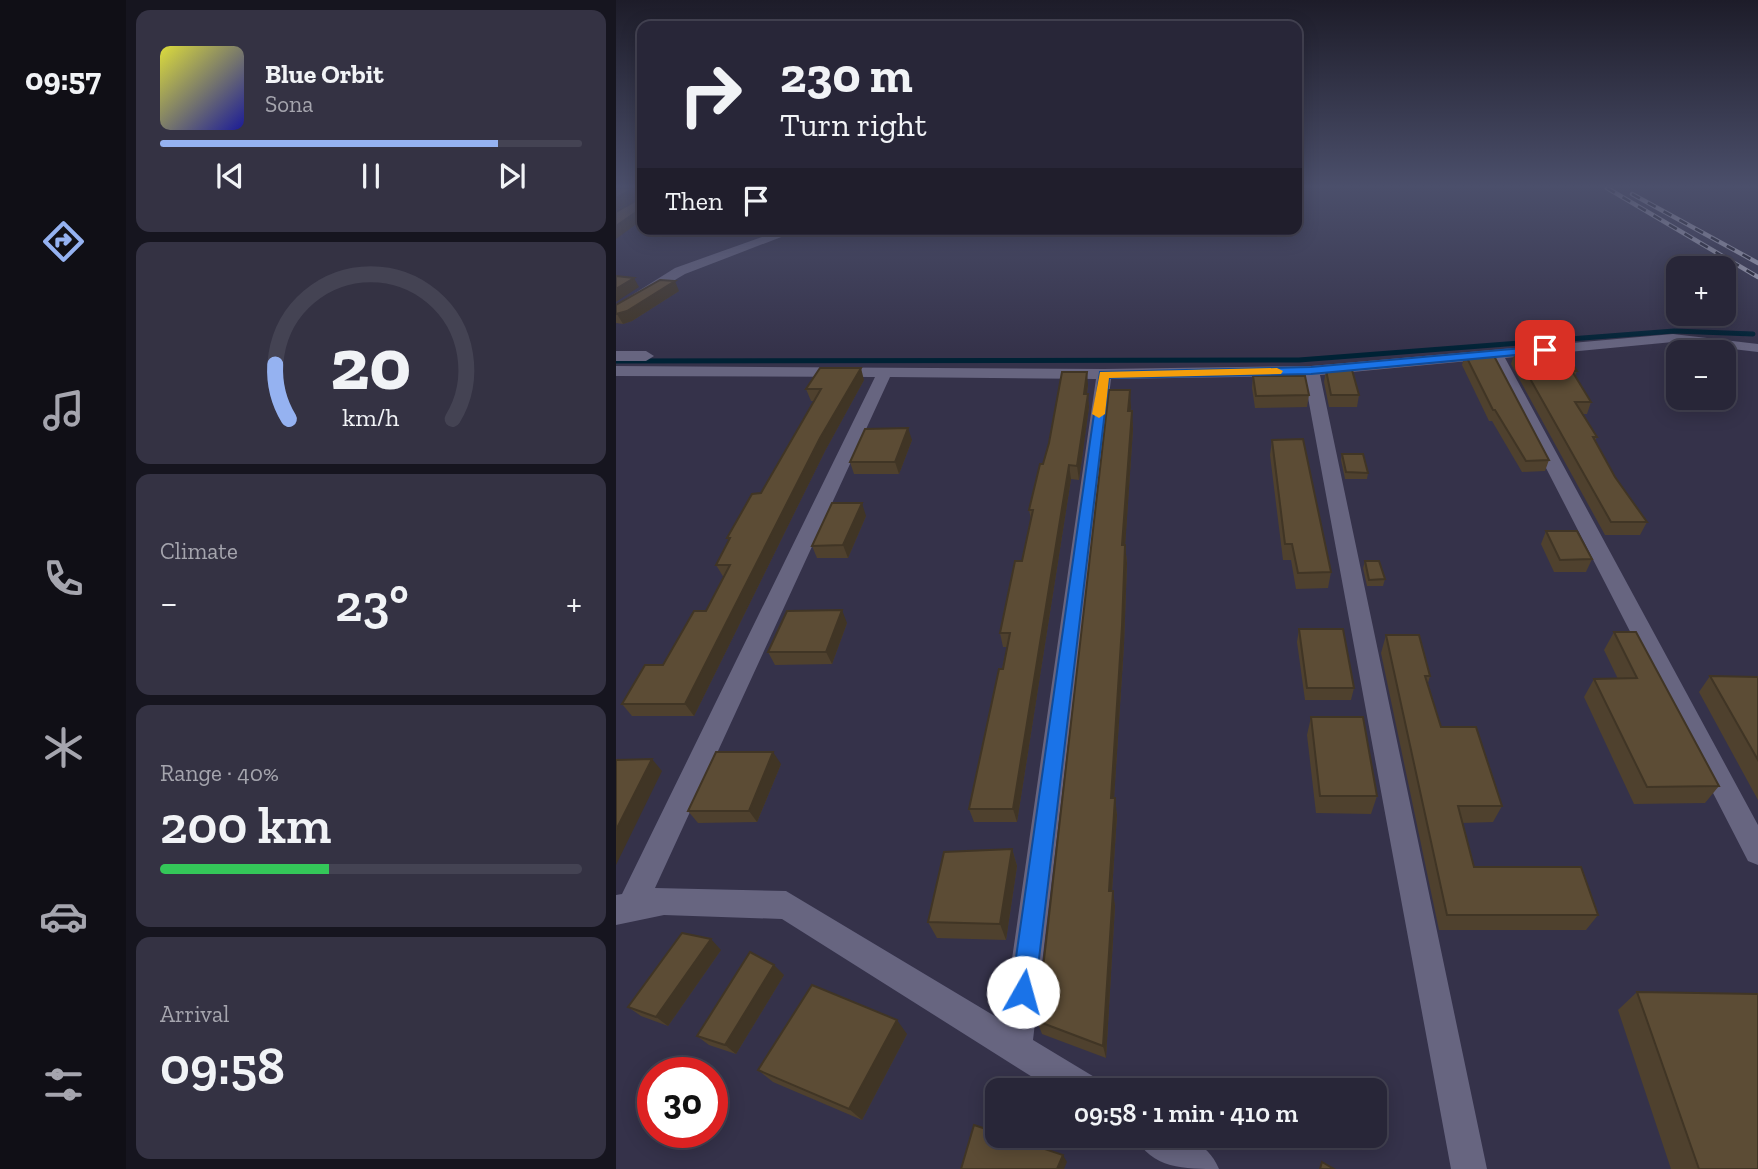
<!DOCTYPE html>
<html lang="en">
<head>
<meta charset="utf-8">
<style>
	:root { --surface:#282638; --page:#343243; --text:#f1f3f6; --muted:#a5a5ae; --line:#444353; --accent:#95b2f1 }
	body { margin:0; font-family:"Zilla Slab",serif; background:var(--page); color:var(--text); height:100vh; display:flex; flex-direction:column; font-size:26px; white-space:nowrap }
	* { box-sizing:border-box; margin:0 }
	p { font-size:23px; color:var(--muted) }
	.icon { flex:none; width:38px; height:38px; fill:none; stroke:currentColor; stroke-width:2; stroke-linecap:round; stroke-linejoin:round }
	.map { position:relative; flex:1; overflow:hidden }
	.drawer { display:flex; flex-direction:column; gap:10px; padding:10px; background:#16151f; width:490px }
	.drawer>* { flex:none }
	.hud { position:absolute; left:21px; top:21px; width:665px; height:214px; border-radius:14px; box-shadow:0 4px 18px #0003,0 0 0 2px var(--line); background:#282638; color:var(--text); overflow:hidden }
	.tools { position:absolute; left:1050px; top:256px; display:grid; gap:14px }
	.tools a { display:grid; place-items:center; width:70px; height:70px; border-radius:14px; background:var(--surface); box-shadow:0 4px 18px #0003,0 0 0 2px var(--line); font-size:35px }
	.speed { position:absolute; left:21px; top:1057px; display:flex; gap:14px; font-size:35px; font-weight:700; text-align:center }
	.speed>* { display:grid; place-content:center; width:91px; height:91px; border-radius:50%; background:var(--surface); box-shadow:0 4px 18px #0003,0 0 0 2px var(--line); line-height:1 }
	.speed .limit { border:10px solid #d22; background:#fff; color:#111 }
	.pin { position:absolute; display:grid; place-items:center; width:60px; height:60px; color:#fff; margin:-30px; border-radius:14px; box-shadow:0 4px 10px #0006 }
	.me { position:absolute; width:77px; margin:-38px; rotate:7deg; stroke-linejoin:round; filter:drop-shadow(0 0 5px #0008) }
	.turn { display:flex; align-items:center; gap:24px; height:147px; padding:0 28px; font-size:32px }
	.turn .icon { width:91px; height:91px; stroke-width:2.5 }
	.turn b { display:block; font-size:49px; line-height:60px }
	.then { display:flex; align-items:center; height:66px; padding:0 28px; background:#0003; gap:14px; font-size:26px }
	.big { font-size:52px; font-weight:600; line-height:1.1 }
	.drawer .tile { flex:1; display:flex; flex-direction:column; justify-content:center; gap:10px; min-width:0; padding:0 24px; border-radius:14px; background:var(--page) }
	.drawer .dial { align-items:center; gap:0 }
	.dial svg { height:182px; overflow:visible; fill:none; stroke:var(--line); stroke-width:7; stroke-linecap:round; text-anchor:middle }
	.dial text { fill:var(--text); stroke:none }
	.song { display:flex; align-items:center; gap:21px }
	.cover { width:84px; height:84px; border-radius:10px; background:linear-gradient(135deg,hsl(60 70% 55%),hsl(240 70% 35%)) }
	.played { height:7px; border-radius:4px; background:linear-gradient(90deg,var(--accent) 80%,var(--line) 80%) }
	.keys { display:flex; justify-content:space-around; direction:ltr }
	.heat { display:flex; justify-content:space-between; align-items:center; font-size:38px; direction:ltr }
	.charge { height:10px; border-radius:5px; background:linear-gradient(90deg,#34c759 40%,var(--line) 0) }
	.trip { position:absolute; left:369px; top:1078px; width:402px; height:70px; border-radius:14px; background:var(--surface); box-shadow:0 4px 18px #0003,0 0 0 2px var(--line); font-weight:600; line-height:70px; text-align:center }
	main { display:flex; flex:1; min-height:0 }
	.dock { display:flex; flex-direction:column; width:126px; justify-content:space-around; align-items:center; background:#100f16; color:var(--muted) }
	.dock .icon { width:49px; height:49px }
	.dock .selected { color:var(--accent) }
	.dock b { font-size:32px; color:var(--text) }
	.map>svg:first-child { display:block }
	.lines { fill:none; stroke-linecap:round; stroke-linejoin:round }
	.stream { stroke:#002235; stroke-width:5 }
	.street { fill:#676580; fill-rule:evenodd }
	.rail-casing { stroke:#bab9ca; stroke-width:4.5 }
	.rail { stroke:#1d1c27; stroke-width:2.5; stroke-dasharray:9; stroke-linecap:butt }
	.wall { fill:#4f412e }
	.shaded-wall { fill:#403525 }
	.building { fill:#5c4c35; stroke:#403525; stroke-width:2 }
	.route { fill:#1a73e8; stroke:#114b97; stroke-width:2 }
	.slow { fill:#f59e0b }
</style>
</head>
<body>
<main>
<nav class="dock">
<b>09:57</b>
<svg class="icon selected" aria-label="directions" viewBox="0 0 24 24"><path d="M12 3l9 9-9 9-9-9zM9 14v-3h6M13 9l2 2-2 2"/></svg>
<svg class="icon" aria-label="music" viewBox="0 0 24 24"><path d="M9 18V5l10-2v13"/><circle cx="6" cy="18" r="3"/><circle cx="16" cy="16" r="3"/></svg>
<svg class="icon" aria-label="phone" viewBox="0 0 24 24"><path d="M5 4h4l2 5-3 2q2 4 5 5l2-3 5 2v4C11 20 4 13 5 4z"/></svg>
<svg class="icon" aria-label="climate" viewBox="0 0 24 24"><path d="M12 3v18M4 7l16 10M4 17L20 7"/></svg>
<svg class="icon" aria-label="car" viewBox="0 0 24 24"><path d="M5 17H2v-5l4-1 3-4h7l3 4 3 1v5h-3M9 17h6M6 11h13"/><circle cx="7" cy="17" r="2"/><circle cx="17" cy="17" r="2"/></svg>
<svg class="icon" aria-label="filters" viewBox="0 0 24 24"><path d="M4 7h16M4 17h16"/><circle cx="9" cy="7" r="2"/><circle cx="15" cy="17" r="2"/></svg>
</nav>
<section class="drawer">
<div class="tile">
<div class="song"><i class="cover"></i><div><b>Blue Orbit</b><p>Sona</p></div></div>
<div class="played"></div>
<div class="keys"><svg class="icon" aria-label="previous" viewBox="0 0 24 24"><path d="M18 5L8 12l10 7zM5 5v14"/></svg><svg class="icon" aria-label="pause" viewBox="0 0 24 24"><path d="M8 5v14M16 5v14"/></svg><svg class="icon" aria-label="next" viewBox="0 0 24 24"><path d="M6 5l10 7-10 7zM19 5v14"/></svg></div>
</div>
<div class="tile dial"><svg viewBox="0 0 100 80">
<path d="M14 69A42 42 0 1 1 86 69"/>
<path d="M14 69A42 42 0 0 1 8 45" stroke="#95b2f1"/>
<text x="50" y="56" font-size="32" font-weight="700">20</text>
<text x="50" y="72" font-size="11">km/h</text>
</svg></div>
<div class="tile"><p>Climate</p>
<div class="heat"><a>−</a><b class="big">23°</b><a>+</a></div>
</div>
<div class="tile"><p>Range · 40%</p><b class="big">200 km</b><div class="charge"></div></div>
<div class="tile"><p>Arrival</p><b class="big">09:58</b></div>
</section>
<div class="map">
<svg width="1142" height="1169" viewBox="0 0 1142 1169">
	<rect width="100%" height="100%" fill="#35324a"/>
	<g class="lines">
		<polyline class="stream" points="0,361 683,360 1058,331 1137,334"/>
		<g class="street">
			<polygon points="168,229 186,229 69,274 0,315 0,305 59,268"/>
			<path d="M1057 334 1142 344V352L1057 342 889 358 1142 825V865L1132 861 874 359 704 375 871 1169H835L688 376 495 379 417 1040 480 1078 485 1090H437L166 919 48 915 0 925V895L6 894 259 377 0 376V366L488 369 695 366ZM274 377 480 379 387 1021 170 891 39 888Z"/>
			<polygon points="0,351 30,351 38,356 30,361 0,361"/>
			<path d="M519 1136C553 1135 588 1133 603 1169 569 1169 535 1169 519 1136Z"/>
		</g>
		<g class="rail-casing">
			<g id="rail">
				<polyline points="991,188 1142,277"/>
				<polyline points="1016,194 1142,263"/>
			</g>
		</g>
		<use href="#rail" class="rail"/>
	</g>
	<g class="wall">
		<polygon points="63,291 16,321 7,324 0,323 0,305"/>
		<polygon points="904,350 961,371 959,376 975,402 971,414 967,414 981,437 979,441 999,477 1031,522 1024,535 989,535 895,364 899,352 903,352"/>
		<polygon points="849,354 933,460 929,471 906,472 876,421 873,421 846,365"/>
		<polygon points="710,370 743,395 741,407 713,407 708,382"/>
		<polygon points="637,376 693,395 691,407 639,408 636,388"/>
		<polygon points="248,380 209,451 78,716 16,716 6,704 47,665 90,611 108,578 100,565 113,541 111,538 145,493 198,401 195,401 190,389"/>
		<polygon points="472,385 471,394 473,407 463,480 455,479 401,822 358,822 353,809 391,647 387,647 384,633 406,561 415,519 413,510"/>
		<polygon points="515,407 517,429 509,545 511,563 508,644 498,798 501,815 496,891 499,906 490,1058 426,1034 421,1021"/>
		<polygon points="296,440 283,474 238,474 234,462"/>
		<polygon points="656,440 715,572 712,588 680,589 675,560 667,560 654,455"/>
		<polygon points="726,454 752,473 751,479 729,479 725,460"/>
		<polygon points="250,516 232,558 201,558 196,546"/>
		<polygon points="930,531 976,559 970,572 938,572 925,544"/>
		<polygon points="749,561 769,579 767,586 751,586 747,568"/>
		<polygon points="231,623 216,664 159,665 152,652"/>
		<polygon points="683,629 738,688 735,700 689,700 681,642"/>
		<polygon points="998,632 1103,786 1089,803 1018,804 968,697 978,679 1002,679 988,650"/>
		<polygon points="770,635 814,676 812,683 825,727 886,806 877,822 846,823 858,867 982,915 970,930 823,930 765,653"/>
		<polygon points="1094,676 1142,677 1142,800 1083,692"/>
		<polygon points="695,717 761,796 755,814 700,813 691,735"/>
		<polygon points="165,764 141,822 82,823 72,811"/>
		<polygon points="396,849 401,866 390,940 321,938 312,922"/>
		<polygon points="105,950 52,1026 25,1016 12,1007"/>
		<polygon points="168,975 120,1054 93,1045 81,1036"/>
		<polygon points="1021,992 1142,1169 1055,1169 1002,1010"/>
		<polygon points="291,1034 246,1120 157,1082 142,1070"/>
	</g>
	<g class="shaded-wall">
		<polygon points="19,188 23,188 26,196 0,210 0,198"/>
		<polygon points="26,208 26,220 0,239 0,226"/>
		<polygon points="18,278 23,287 0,302 0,289"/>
		<polygon points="59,281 63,291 16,321 7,324 1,314"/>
		<polygon points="245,368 248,380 209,451 78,716 69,704 204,438"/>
		<polygon points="471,372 472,385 469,407 468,394"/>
		<polygon points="514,390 515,407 513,429 512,411"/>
		<polygon points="472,394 473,407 463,480 461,466"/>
		<polygon points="516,411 517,429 508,563 506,545"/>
		<polygon points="292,428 296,440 283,474 279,462"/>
		<polygon points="453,465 455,479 401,822 397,809"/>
		<polygon points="246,503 250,516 232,558 227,545"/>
		<polygon points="509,545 511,563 508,644 497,815 495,798"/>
		<polygon points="226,610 231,623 216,664 210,652"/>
		<polygon points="157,752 165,764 141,822 133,811"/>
		<polygon points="36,759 46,771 0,865 0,830"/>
		<polygon points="499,798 501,815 495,906 493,891"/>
		<polygon points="396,849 401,866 390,940 384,924"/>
		<polygon points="497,891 499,906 490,1058 487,1046"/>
		<polygon points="95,939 105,950 52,1026 40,1017"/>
		<polygon points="158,965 168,975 120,1054 109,1045"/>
		<polygon points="281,1020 291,1034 246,1120 233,1109"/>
		<polygon points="447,1155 451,1162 448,1169 441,1169"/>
	</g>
	<g class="building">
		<polygon points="0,188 19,188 0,198"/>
		<polygon points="22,188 26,188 26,208 0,226 0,212 23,199"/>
		<polygon points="0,276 18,278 0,289"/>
		<polygon points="44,280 59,281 11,311 0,314 0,305"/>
		<polygon points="904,350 948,350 961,371 956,371 975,402 959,402 981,437 977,437 999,477 1031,522 995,522 899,352 905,352"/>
		<polygon points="849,354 877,354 933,460 910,461 879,410 877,410"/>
		<polygon points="204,368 245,368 204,438 69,704 6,704 29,665 47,665 78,611 90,611 114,565 100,565 114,538 111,538 136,494 145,493 205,389 190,389"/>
		<polygon points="710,370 736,370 743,395 715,395"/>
		<polygon points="446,372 471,372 468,394 472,394 461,466 453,465 397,809 353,809 383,669 387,669 394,633 384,633 399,561 406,561 417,510 413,510 424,464 427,464 433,443"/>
		<polygon points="637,376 689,376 693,395 640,396"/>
		<polygon points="493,390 514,390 512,411 516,411 506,545 509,545 506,626 495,798 499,798 493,891 497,891 487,1046 421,1021"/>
		<polygon points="292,428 279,462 234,462 249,429"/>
		<polygon points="687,439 715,572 682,573 676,544 669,544 656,440"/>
		<polygon points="726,454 747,454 752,473 730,472"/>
		<polygon points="216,503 246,503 227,545 196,546"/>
		<polygon points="930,531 961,531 976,559 944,560"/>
		<polygon points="749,561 763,561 769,579 753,580"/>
		<polygon points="226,610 210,652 152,652 171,611"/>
		<polygon points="683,629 727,629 738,688 691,688"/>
		<polygon points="998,632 1020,632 1103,786 1031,787 978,679 1021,678"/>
		<polygon points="770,635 803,635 814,676 809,676 825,727 860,727 886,806 842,806 858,867 965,867 982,915 831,915"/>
		<polygon points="1094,676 1142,677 1142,760"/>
		<polygon points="695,717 747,717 761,796 704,796"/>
		<polygon points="100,752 157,752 133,811 72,811"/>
		<polygon points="36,759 0,830 0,760"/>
		<polygon points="396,849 384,924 312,922 328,852"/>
		<polygon points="66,933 95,939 40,1017 12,1007"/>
		<polygon points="134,952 158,965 109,1045 81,1036"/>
		<polygon points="196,985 281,1020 233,1109 142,1070"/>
		<polygon points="1021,992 1142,994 1142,1169 1083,1169"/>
		<polygon points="358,1125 382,1133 382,1136 390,1136 447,1155 441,1169 345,1169"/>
		<polygon points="706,1162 718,1169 704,1169"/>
	</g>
	<linearGradient id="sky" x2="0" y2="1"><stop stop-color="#1d1c29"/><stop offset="0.53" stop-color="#4b4f6b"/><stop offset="1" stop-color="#4b4f6b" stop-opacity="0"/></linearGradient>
	<rect width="1142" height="352" fill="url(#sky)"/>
	<polygon class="route" points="929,346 933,347 933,352 695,374 493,378 419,992 416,1001 407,1004 399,1001 395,992 484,372 695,367"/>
	<polygon class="slow" points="661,368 667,371 665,374 493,378 489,414 483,418 476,414 484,372"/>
</svg>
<div class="tools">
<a>+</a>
<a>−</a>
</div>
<div class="speed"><div class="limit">30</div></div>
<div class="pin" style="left:929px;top:350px;background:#d93025"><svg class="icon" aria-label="arrive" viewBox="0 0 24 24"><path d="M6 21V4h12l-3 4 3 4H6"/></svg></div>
<svg class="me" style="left:407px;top:992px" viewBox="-20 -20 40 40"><circle r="19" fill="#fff"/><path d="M0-13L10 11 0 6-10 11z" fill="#1a73e8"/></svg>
<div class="trip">09:58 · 1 min · 410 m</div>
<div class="hud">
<div class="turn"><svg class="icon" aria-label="right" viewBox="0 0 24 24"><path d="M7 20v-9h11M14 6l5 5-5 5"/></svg><div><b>230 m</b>Turn right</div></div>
<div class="then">Then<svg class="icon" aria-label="arrive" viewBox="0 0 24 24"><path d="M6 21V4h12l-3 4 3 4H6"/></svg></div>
</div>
</div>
</main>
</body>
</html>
